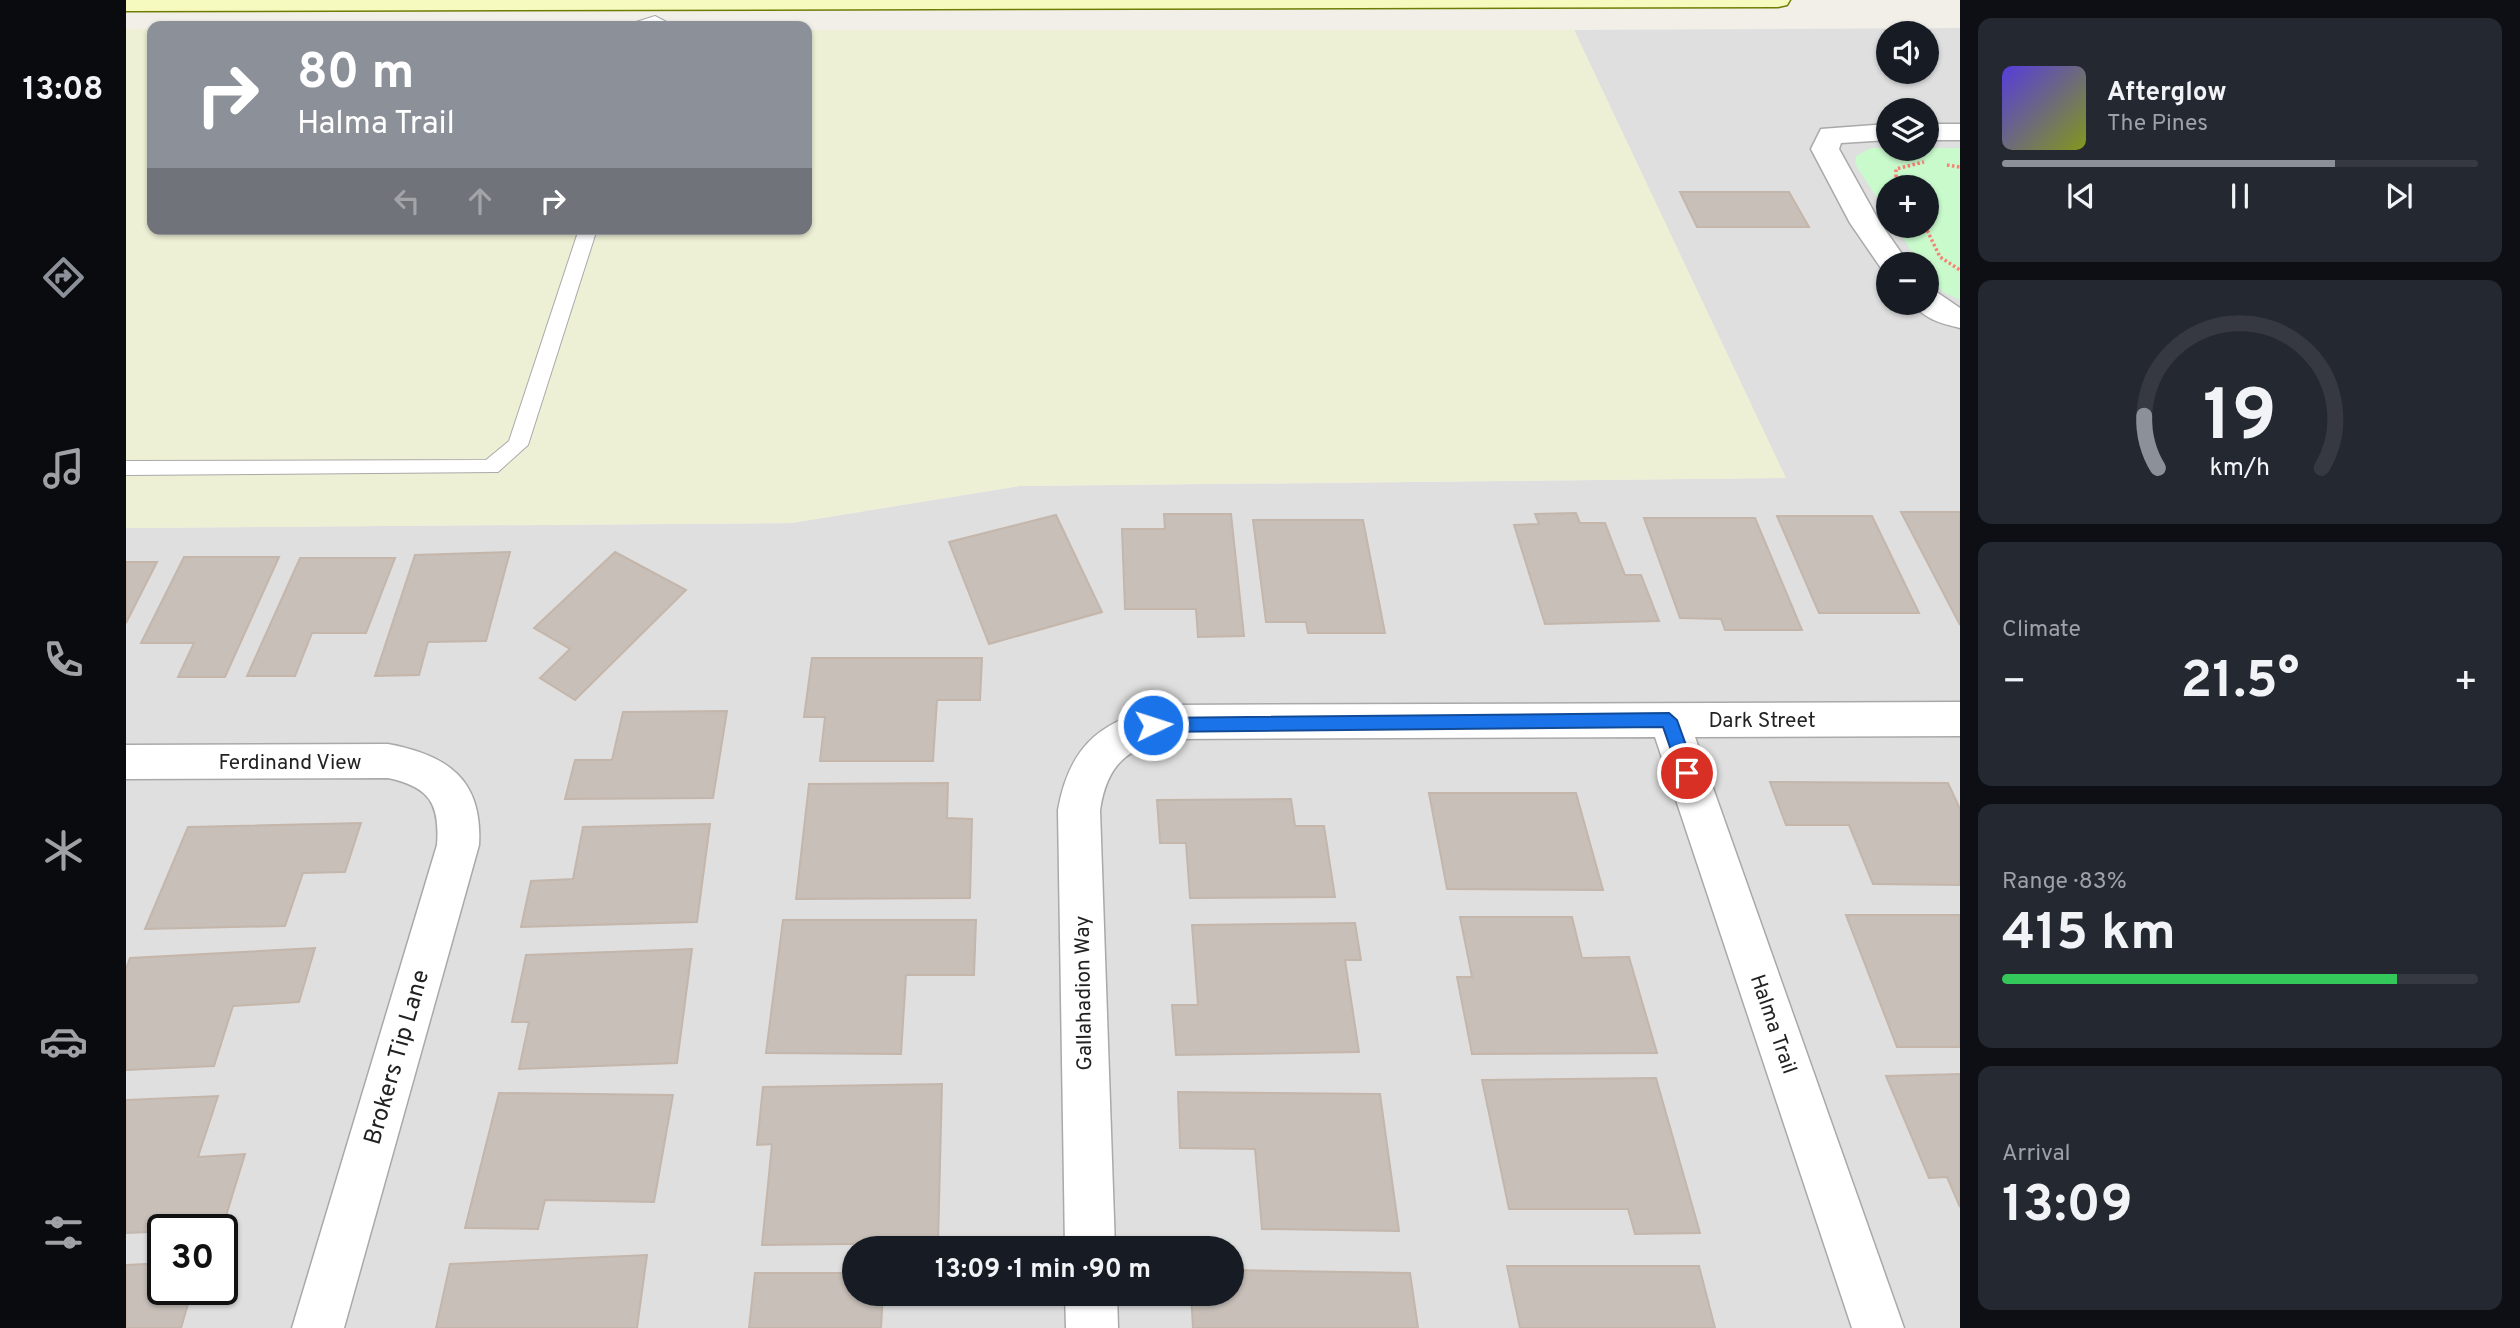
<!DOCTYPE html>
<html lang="en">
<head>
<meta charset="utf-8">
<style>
	:root { --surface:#171b24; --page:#242831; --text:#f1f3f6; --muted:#9ea1a6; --line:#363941; --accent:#8c9099 }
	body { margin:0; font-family:Overpass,sans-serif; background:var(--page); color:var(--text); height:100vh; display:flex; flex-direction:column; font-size:26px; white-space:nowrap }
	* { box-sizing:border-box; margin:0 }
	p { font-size:23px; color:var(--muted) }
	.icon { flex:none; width:38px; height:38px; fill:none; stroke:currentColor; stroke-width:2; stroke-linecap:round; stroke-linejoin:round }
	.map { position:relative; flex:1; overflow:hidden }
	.details { display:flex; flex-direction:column; gap:18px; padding:18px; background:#0d0f14; width:560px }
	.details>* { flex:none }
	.top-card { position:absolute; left:21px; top:21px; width:665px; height:214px; border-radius:14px; box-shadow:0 2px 5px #0004; background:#8c9099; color:#fff; overflow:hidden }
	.controls { position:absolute; left:1750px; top:21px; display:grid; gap:14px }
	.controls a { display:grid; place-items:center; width:63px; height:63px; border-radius:50%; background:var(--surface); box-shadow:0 2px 5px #0004; font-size:35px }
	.speed { position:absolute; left:21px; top:1214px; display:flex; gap:14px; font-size:35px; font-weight:700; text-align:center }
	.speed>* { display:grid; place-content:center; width:91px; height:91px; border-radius:50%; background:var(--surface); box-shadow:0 2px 5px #0004; line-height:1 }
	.speed .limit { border:4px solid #111; border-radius:10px; background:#fff; color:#111 }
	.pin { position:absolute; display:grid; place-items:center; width:60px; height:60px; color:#fff; margin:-30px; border:4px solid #fff; border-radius:50%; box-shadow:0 2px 7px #0007 }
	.me { position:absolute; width:77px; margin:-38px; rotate:86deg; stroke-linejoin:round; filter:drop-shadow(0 0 5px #0008) }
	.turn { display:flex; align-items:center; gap:24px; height:147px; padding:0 35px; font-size:32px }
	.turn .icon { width:91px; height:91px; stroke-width:2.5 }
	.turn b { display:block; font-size:49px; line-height:60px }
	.lanes { display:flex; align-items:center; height:66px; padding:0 35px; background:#0003; justify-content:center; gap:35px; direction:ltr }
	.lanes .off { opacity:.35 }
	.big { font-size:52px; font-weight:700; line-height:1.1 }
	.details .card { flex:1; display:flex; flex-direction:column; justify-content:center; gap:10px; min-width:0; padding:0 24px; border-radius:14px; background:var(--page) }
	.details .dial { align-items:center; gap:0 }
	.dial svg { height:182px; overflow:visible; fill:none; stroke:var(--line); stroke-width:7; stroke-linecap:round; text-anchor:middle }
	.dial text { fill:var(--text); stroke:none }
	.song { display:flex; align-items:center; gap:21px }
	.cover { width:84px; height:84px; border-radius:10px; background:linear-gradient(135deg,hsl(250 70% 55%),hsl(70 70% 35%)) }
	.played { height:7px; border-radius:4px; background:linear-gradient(90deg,var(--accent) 70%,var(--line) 70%) }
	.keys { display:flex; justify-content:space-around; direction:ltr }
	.heat { display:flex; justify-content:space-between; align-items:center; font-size:38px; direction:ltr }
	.charge { height:10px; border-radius:5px; background:linear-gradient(90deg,#34c759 83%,var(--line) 0) }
	.trip { position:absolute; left:716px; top:1236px; width:402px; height:70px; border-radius:35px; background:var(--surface); box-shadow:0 2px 5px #0004; font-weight:700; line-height:70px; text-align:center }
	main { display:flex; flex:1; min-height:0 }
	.menu { display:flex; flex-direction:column; width:126px; justify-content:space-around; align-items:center; background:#090b0e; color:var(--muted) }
	.menu .icon { width:49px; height:49px }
	.menu .active { color:var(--accent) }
	.menu b { font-size:32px; color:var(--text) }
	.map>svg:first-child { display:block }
	.residential { fill:#e0dfdf; fill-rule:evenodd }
	.farmland { fill:#eef0d5 }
	.park { fill:#c8facc }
	.building { fill:#c7bfb8; stroke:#c4b6ab; stroke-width:2 }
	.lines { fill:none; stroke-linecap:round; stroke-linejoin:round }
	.lane-casing { stroke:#a9a9a9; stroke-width:2 }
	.street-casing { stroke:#a9a9a9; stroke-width:3 }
	.secondary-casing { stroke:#707d05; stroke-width:3 }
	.path { stroke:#fa8072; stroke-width:3.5; stroke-dasharray:2.5 2.5; stroke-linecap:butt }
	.lane { fill:#fff; fill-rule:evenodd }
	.street { fill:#fff; fill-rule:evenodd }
	.secondary { fill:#f7fabf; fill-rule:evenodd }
	.route { fill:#1a73e8; stroke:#114b97; stroke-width:2 }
	.labels { text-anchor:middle; stroke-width:6; stroke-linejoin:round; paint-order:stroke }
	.street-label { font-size:21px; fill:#222; stroke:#fff }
	.near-street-label { font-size:24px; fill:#222; stroke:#fff }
</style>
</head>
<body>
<main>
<nav class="menu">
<b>13:08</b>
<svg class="icon active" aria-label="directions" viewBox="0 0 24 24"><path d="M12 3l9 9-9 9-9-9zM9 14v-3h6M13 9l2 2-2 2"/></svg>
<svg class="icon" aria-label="music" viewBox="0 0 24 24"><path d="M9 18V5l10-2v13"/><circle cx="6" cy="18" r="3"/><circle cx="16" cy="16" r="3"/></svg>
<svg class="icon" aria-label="phone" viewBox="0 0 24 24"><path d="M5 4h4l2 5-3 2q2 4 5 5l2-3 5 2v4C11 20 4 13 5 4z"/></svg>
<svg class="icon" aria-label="climate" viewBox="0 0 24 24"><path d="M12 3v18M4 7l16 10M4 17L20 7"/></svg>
<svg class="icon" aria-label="car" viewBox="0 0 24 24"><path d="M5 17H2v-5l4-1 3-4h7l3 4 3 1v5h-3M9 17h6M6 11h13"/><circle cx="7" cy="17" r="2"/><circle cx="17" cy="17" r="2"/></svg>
<svg class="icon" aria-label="filters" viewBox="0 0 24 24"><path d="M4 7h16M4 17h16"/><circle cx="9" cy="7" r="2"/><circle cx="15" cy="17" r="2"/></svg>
</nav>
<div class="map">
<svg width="1834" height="1328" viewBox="0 0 1834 1328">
	<rect width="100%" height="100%" fill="#f2efe9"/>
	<path class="residential" d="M1834 28V1328H0V528L665 523 893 486 1659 478 1448 30ZM1762 33H1801V72H1762ZM1762 110H1801V149H1762ZM1762 187H1801V226H1762ZM1762 264H1801V303H1762ZM37 1230H96V1290H37ZM728 1248H1106V1293H728Z"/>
	<polygon class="farmland" points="0,29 26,29 26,229 681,229 681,30 1448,30 1660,478 893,486 665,523 0,528"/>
	<polygon class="park" points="1745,148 1834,148 1834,300 1817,292 1801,273 1801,264 1794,264 1769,226 1801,226 1801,187 1762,187 1762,215 1729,164 1730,156"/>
	<g class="building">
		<polygon points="1554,192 1663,192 1683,227 1571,227"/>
		<polygon points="1775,512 1834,512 1834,625"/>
		<polygon points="1450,513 1454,523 1479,523 1499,575 1515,575 1533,621 1419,624 1388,525 1413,524 1409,514"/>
		<polygon points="1038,514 1105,514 1118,636 1072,637 1070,609 999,609 996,529 1039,529"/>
		<polygon points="930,515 976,612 863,644 823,542"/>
		<polygon points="1651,516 1746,516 1793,613 1693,613"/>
		<polygon points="1518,518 1629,518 1676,630 1599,630 1595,619 1554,618"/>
		<polygon points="1127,520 1237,520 1259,633 1182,633 1180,622 1140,622"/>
		<polygon points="384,552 360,641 302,642 293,675 249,676 289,555"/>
		<polygon points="489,552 560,590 449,700 414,678 444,649 408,628"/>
		<polygon points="58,557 153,557 99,677 52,677 68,643 15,643"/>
		<polygon points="174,558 269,558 240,633 186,633 169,676 121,676"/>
		<polygon points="0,562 31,562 0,623"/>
		<polygon points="686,658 856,658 854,700 811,700 807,761 694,761 699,717 678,717"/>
		<polygon points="601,711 587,798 439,799 449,760 486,760 497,712"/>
		<polygon points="1644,782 1822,783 1834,809 1834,885 1747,884 1723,825 1660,825"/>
		<polygon points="822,783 821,818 846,819 844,898 670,899 683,784"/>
		<polygon points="1303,793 1450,793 1477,890 1321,889"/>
		<polygon points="1165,799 1169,826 1198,826 1209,897 1064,898 1060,843 1034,843 1031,800"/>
		<polygon points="235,823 219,872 177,873 159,926 19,929 62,827"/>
		<polygon points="584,824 571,922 395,927 405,881 447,879 457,827"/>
		<polygon points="1720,915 1834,915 1834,1047 1771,1047"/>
		<polygon points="1334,917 1446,917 1456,958 1503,957 1531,1053 1346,1054 1331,977 1346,977"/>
		<polygon points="657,920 850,920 848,975 780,975 775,1054 640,1053"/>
		<polygon points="1229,923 1235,960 1219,960 1233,1052 1050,1055 1046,1005 1072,1005 1066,925"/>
		<polygon points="189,948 173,1002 107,1006 88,1066 0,1070 0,969 4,958"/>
		<polygon points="566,949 551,1063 393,1069 403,1022 386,1022 400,955"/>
		<polygon points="1834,1074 1834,1207 1821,1177 1803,1178 1760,1076"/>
		<polygon points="1530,1078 1574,1233 1509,1234 1502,1209 1383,1209 1356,1080"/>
		<polygon points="816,1084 812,1243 636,1245 646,1144 631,1145 637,1087"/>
		<polygon points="1052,1092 1254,1094 1273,1231 1136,1229 1129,1149 1054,1148"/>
		<polygon points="373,1093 547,1095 528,1202 419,1200 412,1229 339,1228"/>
		<polygon points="92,1096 72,1157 119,1154 96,1229 0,1233 0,1100"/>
		<polygon points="521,1255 511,1328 310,1328 324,1264"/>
		<polygon points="37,1263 37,1290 66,1290 55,1328 0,1328 0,1265"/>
		<polygon points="1381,1266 1573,1266 1589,1328 1394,1328"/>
		<polygon points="1106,1270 1284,1273 1292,1328 1067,1328 1065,1293 1106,1293"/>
		<polygon points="629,1273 728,1273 728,1293 757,1293 755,1328 623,1328"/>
	</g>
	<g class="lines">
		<g class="lane-casing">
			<g id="lane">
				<polygon points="529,16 548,26 505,26 507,23"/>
				<polygon points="453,229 471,229 402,445 372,472 0,475 0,461 360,460 383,441"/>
			</g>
		</g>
		<g class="street-casing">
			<g id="street">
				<polygon points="1762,124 1762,140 1715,143 1713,149 1753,221 1783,264 1762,264 1762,272 1757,271 1724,223 1685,149 1695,129"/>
				<rect x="1801" y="124" width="33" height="16"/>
				<path d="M1801 290 1812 293 1834 308V328C1815 323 1799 320 1787 303H1801Z"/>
				<path d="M1834 702V736L1569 737 1778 1328H1726L1529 737 1044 739C1000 748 981 765 974 810L989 1248H939L932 810C944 742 979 718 1044 705Z"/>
				<path d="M262 744C321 755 357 779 353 845L218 1328H166L311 845C314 804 304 787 262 778L0 779V745Z"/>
				<polygon points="939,1293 991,1293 992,1328 940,1328"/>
			</g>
		</g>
		<g class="secondary-casing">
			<polygon id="secondary" points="0,0 1664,0 1661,5 1652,7 0,11"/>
		</g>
		<g class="path">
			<polyline points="1821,165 1834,167"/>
			<polyline points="1770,187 1770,169 1798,162"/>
			<polyline points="1799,226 1814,257 1834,270"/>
		</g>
		<use href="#lane" class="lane"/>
		<use href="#street" class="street"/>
		<use href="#secondary" class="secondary"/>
	</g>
	<polygon class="route" points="1543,713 1551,720 1570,773 1561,780 1553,773 1537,727 1027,732 1018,725 1027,718"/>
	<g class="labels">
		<g class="street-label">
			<text x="1636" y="727">Dark Street</text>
			<text x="164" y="769">Ferdinand View</text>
			<text transform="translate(957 993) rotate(-91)" y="7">Gallahadion Way</text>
			<text transform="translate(1648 1024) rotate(71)" y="7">Halma Trail</text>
		</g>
		<g class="near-street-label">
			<text transform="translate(270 1057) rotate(-74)" y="8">Brokers Tip Lane</text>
		</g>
	</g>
</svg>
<div class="controls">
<a><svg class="icon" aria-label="sound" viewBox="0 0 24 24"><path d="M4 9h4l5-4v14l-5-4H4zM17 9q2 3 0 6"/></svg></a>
<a><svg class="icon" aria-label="layers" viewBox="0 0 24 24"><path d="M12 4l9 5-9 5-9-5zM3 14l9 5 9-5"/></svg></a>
<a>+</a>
<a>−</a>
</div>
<div class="speed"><div class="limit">30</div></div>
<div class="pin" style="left:1561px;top:773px;background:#d93025"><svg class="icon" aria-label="arrive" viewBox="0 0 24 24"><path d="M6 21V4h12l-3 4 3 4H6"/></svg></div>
<svg class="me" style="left:1027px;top:725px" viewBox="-20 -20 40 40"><circle r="17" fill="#1a73e8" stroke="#fff" stroke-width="3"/><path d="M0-11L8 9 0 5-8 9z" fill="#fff"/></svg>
<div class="trip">13:09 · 1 min · 90 m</div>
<div class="top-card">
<div class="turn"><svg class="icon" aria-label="right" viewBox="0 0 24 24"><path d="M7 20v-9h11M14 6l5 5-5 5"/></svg><div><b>80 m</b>Halma Trail</div></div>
<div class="lanes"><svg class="icon off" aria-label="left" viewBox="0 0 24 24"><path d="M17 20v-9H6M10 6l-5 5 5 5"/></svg><svg class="icon off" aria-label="ahead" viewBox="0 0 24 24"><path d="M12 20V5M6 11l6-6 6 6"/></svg><svg class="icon" aria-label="right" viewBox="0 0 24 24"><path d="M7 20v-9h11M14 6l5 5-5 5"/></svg></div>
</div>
</div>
<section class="details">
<div class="card">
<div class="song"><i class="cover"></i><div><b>Afterglow</b><p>The Pines</p></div></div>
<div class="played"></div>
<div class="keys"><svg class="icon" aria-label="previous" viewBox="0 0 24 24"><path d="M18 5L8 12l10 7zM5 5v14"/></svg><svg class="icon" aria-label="pause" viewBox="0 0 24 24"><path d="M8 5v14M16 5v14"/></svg><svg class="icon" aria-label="next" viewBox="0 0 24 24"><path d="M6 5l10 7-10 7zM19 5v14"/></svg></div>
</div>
<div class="card dial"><svg viewBox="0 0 100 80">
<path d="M14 69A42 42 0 1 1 86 69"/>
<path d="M14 69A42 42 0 0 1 8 46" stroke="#8c9099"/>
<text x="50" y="56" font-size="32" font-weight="700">19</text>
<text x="50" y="72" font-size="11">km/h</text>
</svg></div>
<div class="card"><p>Climate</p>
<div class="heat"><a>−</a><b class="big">21.5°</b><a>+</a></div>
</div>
<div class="card"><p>Range · 83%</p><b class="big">415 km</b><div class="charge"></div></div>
<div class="card"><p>Arrival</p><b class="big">13:09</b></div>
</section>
</main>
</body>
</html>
